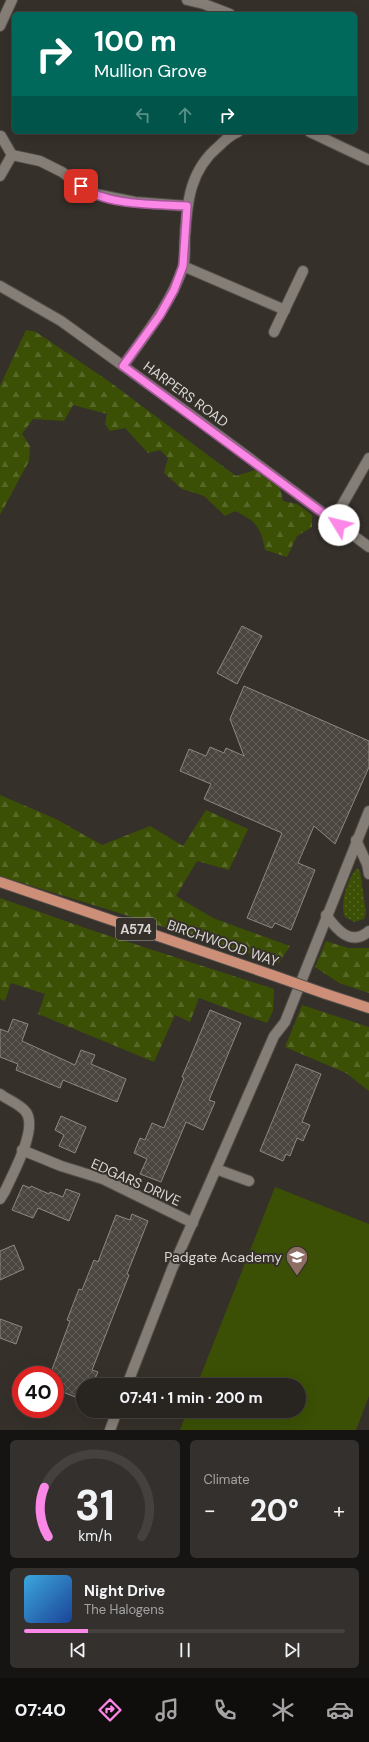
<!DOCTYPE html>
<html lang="en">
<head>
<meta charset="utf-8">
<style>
	:root { --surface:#282420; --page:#34302d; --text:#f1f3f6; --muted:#a5a4a5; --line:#44413e; --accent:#fb87e6 }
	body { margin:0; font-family:"DM Sans",sans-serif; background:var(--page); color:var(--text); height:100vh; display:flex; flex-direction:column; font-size:15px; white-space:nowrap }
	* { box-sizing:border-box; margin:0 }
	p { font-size:13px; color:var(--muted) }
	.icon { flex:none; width:22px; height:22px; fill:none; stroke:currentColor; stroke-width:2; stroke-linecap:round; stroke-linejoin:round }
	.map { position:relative; height:1430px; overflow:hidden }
	.sheet { display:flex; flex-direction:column; gap:10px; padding:10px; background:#161412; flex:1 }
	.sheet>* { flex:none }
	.hud { position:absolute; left:12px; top:12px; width:345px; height:122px; border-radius:6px; box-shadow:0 4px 16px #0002,0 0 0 1px var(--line); background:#00695c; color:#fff; overflow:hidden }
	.speed { position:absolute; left:12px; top:1366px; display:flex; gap:8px; font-size:20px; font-weight:700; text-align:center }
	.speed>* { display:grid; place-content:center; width:52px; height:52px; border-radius:50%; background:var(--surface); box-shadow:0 4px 16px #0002,0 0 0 1px var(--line); line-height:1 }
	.speed .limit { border:6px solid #d22; background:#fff; color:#111 }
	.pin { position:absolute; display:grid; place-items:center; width:34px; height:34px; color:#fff; margin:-17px; border-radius:8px; box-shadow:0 2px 6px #0006 }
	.me { position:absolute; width:44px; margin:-22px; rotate:306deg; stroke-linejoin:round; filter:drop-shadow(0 0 3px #0008) }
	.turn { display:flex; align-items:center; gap:14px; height:84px; padding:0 16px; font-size:18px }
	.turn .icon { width:52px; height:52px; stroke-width:2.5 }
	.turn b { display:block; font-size:28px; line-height:34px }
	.lanes { display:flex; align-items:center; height:38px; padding:0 16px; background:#0003; justify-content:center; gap:20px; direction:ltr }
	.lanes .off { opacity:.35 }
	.big { font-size:30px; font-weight:700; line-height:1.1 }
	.sheet .widget { flex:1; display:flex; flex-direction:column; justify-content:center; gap:6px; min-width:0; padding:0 14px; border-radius:6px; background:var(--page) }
	.sheet .dial { align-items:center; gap:0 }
	.dial svg { height:104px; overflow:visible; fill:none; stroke:var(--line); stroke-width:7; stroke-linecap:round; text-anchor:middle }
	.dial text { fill:var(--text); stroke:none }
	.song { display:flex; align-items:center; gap:12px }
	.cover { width:48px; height:48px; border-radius:6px; background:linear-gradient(135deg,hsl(200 70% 55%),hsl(220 70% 35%)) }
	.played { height:4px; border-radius:2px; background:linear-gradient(90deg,var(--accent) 20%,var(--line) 20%) }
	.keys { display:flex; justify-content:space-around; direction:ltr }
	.heat { display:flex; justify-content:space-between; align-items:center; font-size:22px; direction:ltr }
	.sheet .tiles { flex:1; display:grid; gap:10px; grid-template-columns:1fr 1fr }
	.widget:last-child { grid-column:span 2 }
	.trip { position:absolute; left:76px; top:1378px; width:230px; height:40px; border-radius:20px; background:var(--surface); box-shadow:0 4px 16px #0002,0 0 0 1px var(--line); font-weight:700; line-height:40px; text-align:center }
	.tabs { display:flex; height:64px; justify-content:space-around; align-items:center; background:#100e0d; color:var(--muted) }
	.tabs .icon { width:28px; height:28px }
	.tabs .selected { color:var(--accent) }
	.tabs b { font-size:18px; color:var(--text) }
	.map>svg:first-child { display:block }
	.grass { fill:url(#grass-dots) }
	.forest { fill:url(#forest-firs) }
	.pitch { fill:#3b5004 }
	.building { fill:url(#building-cross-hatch); stroke:#8e8881 }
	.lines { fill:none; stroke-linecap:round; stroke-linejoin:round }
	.minor-casing { stroke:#524e49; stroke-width:12 }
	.major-casing { stroke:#524e49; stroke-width:12 }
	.minor { stroke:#857e77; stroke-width:10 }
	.major { stroke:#ce8f78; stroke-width:10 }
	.major-bridge-casing { stroke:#524e49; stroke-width:12; stroke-linecap:butt }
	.major-bridge { stroke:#ce8f78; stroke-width:10 }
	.route-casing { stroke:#a35896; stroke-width:10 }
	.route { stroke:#fb87e6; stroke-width:7 }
	.labels { text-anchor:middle; stroke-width:4; stroke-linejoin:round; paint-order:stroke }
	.shield { fill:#35302a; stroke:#aaa6a2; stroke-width:1 }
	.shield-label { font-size:13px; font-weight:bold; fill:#dcd8d5 }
	.street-label { font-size:14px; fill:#dcd8d5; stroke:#35302a }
	.poi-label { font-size:14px; fill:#dcd8d5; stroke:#35302a; text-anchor:end }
</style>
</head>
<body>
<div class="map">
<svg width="369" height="1430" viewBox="0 0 369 1430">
	<defs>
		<pattern id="grass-dots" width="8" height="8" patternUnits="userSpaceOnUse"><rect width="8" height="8" fill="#3b5004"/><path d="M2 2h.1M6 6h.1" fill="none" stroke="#576828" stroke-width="1.8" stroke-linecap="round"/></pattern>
		<pattern id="forest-firs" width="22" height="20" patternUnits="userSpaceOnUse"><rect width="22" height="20" fill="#3b5004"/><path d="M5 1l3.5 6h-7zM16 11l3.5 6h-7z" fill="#576828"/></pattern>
		<pattern id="building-cross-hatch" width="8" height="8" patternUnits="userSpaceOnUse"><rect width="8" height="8" fill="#4b453f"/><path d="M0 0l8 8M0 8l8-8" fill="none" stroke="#645f5a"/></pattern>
	</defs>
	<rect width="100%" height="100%" fill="#35302a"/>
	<path class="grass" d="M357 868 360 871 366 913 364 919 354 922 345 917C339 904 348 878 357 868Z"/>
	<g class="forest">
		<path d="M26 330 36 332 107 380 236 476 255 470 280 488 283 501 297 504 312 515V527L297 536 287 557 265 550C261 527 256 521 235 511L225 516 204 496 182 489 164 473 168 458 160 450 148 453 125 428 110 431 105 424 107 414 73 405 64 421 33 419 22 434 30 446 29 461 0 515V386Z"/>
		<polygon points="0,795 56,819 102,845 150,826 183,846 206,810 248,829 229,870 197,861 176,896 213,918 290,946 279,963 0,876"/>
		<polygon points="0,898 91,930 274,989 273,1011 267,1023 199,998 190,1022 175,1015 154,1062 38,1014 45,994 11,983 5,1001 0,999"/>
		<polygon points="326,941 348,948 369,948 369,993 339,983 315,967"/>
		<polygon points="302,1005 369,1027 369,1091 346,1073 285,1047"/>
	</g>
	<polygon class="pitch" points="275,1187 369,1224 369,1396 356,1430 180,1430 187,1411 299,1411 299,1385 197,1385"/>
	<g class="building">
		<polygon points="242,626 262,636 237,684 217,673"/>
		<polygon points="244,686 369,741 369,767 335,844 314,826 298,863 315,870 291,930 275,923 272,928 247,918 282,833 204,799 211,784 180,771 189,749 206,756 210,747 224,753 226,748 244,756 230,719"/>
		<polygon points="210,1010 241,1023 209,1100 215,1102 203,1130 186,1122 161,1182 140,1174 147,1159 134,1153 140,1138 145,1140 152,1123 164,1128 184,1078 182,1077"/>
		<polygon points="13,1019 28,1024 22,1041 75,1065 81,1050 95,1055 91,1064 126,1079 117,1102 63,1080 60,1088 16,1070 18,1064 0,1057 0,1029 8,1032"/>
		<polygon points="296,1064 321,1074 302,1122 310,1125 303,1141 297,1138 290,1156 286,1154 283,1161 260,1151"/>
		<polygon points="61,1116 86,1127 75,1153 59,1146 64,1135 55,1130"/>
		<polygon points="23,1185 30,1188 31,1186 49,1194 50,1192 63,1197 66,1189 80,1194 69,1221 38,1208 33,1218 12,1210"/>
		<polygon points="132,1214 148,1221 127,1274 129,1275 92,1370 98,1372 92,1385 83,1385 83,1400 55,1389 55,1375 50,1375 70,1321 67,1320 79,1289 82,1290 94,1260 98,1262 116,1215 130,1220"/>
		<polygon points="14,1245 24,1269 0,1280 0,1251"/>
		<polygon points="0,1319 22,1327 16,1344 0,1338"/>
	</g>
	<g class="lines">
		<g class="minor-casing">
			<g id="minor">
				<polyline points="187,0 204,4 230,14"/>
				<polyline points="0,26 12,0"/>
				<polyline points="310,132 369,160"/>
				<polyline points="12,155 40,161 62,172 90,193 135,202 187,206"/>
				<polyline points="0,176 12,155 1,136"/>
				<polyline points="183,266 285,310"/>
				<polyline points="0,286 61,321 202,423 369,547"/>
				<polyline points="274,332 303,271"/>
				<path d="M123 366C145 335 171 304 183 267 186 258 184 246 185 237 187 201 190 170 219 146 225 140 230 135 238 132"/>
				<polyline points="333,521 369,458"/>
				<polyline points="356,840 367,864 369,874"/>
				<path d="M326 915C337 930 351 947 369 931"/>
				<path d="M0 1094C8 1100 20 1104 26 1112 38 1129 13 1173 5 1191L0 1199"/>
				<polyline points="22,1150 61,1166 103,1179 193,1223"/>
				<polyline points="249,1181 216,1169 274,1036 285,1022 369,811"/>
				<polyline points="127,1385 172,1269 216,1169"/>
				<polyline points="110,1430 117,1411"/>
			</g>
		</g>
		<g class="major-casing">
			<g id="major">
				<polyline points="0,882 272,975"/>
				<polyline points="326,994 369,1008"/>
			</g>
		</g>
		<use href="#minor" class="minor"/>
		<use href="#major" class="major"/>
		<g class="major-bridge-casing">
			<polyline id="major-bridge" points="272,975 326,994"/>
		</g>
		<use href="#major-bridge" class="major-bridge"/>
	</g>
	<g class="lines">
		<g class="route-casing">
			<path id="route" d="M81 186C106 206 155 204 187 206L183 266 174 290 160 315 123 366 339 525"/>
		</g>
		<use href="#route" class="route"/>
	</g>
	<defs>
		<g id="school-pin" transform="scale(1.15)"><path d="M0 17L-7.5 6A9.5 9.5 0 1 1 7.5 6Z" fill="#8d6e63" stroke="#35302a"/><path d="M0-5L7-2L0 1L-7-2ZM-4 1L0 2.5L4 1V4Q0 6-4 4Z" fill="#fff"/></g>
	</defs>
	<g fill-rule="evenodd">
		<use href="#school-pin" x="297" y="1257"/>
	</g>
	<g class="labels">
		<rect class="shield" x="116" y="918" width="40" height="22" rx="3"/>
		<g class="shield-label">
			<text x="136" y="934">A574</text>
		</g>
		<g class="street-label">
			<text transform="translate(186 394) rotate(36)" y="5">HARPERS ROAD</text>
			<text transform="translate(223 943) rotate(19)" y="5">BIRCHWOOD WAY</text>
			<text transform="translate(136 1182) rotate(24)" y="5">EDGARS DRIVE</text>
		</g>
		<g class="poi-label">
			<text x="282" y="1262">Padgate Academy</text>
		</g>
	</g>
</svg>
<div class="speed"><div class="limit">40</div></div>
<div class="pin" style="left:81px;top:186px;background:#d93025"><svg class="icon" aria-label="arrive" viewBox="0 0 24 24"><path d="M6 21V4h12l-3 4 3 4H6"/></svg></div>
<svg class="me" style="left:339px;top:525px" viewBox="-20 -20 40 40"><circle r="19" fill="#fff"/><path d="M0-13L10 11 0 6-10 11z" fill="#fb87e6"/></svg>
<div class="trip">07:41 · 1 min · 200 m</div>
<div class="hud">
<div class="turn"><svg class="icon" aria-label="right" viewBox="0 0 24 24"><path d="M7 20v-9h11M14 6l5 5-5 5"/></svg><div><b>100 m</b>Mullion Grove</div></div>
<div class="lanes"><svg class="icon off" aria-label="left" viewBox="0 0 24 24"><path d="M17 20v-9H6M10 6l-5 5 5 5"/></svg><svg class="icon off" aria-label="ahead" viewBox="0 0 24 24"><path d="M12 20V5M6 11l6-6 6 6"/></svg><svg class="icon" aria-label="right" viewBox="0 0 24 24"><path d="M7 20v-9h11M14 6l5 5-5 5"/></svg></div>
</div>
</div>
<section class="sheet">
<div class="tiles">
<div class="widget dial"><svg viewBox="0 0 100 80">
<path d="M14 69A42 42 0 1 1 86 69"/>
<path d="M14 69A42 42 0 0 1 11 31" stroke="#fb87e6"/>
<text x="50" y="56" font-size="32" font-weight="700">31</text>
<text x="50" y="72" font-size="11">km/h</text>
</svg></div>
<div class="widget"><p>Climate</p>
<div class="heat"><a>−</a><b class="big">20°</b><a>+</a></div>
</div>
<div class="widget">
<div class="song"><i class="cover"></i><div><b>Night Drive</b><p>The Halogens</p></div></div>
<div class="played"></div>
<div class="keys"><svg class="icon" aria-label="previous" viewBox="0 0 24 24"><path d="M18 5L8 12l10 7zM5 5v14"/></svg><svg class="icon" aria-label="pause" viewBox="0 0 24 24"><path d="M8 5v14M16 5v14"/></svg><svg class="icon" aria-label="next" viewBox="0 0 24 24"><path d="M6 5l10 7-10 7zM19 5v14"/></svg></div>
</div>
</div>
</section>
<nav class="tabs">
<b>07:40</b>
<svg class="icon selected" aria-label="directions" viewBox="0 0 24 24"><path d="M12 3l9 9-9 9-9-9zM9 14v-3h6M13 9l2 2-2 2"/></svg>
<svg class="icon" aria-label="music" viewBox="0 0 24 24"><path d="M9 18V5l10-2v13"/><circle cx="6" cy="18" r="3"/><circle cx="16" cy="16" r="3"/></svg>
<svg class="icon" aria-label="phone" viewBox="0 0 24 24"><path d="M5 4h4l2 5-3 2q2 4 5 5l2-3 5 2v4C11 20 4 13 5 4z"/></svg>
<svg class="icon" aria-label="climate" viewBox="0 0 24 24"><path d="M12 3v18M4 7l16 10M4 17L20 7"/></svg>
<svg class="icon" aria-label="car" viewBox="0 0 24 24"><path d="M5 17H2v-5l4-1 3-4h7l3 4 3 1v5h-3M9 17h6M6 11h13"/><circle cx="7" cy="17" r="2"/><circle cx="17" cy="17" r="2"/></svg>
</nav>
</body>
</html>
